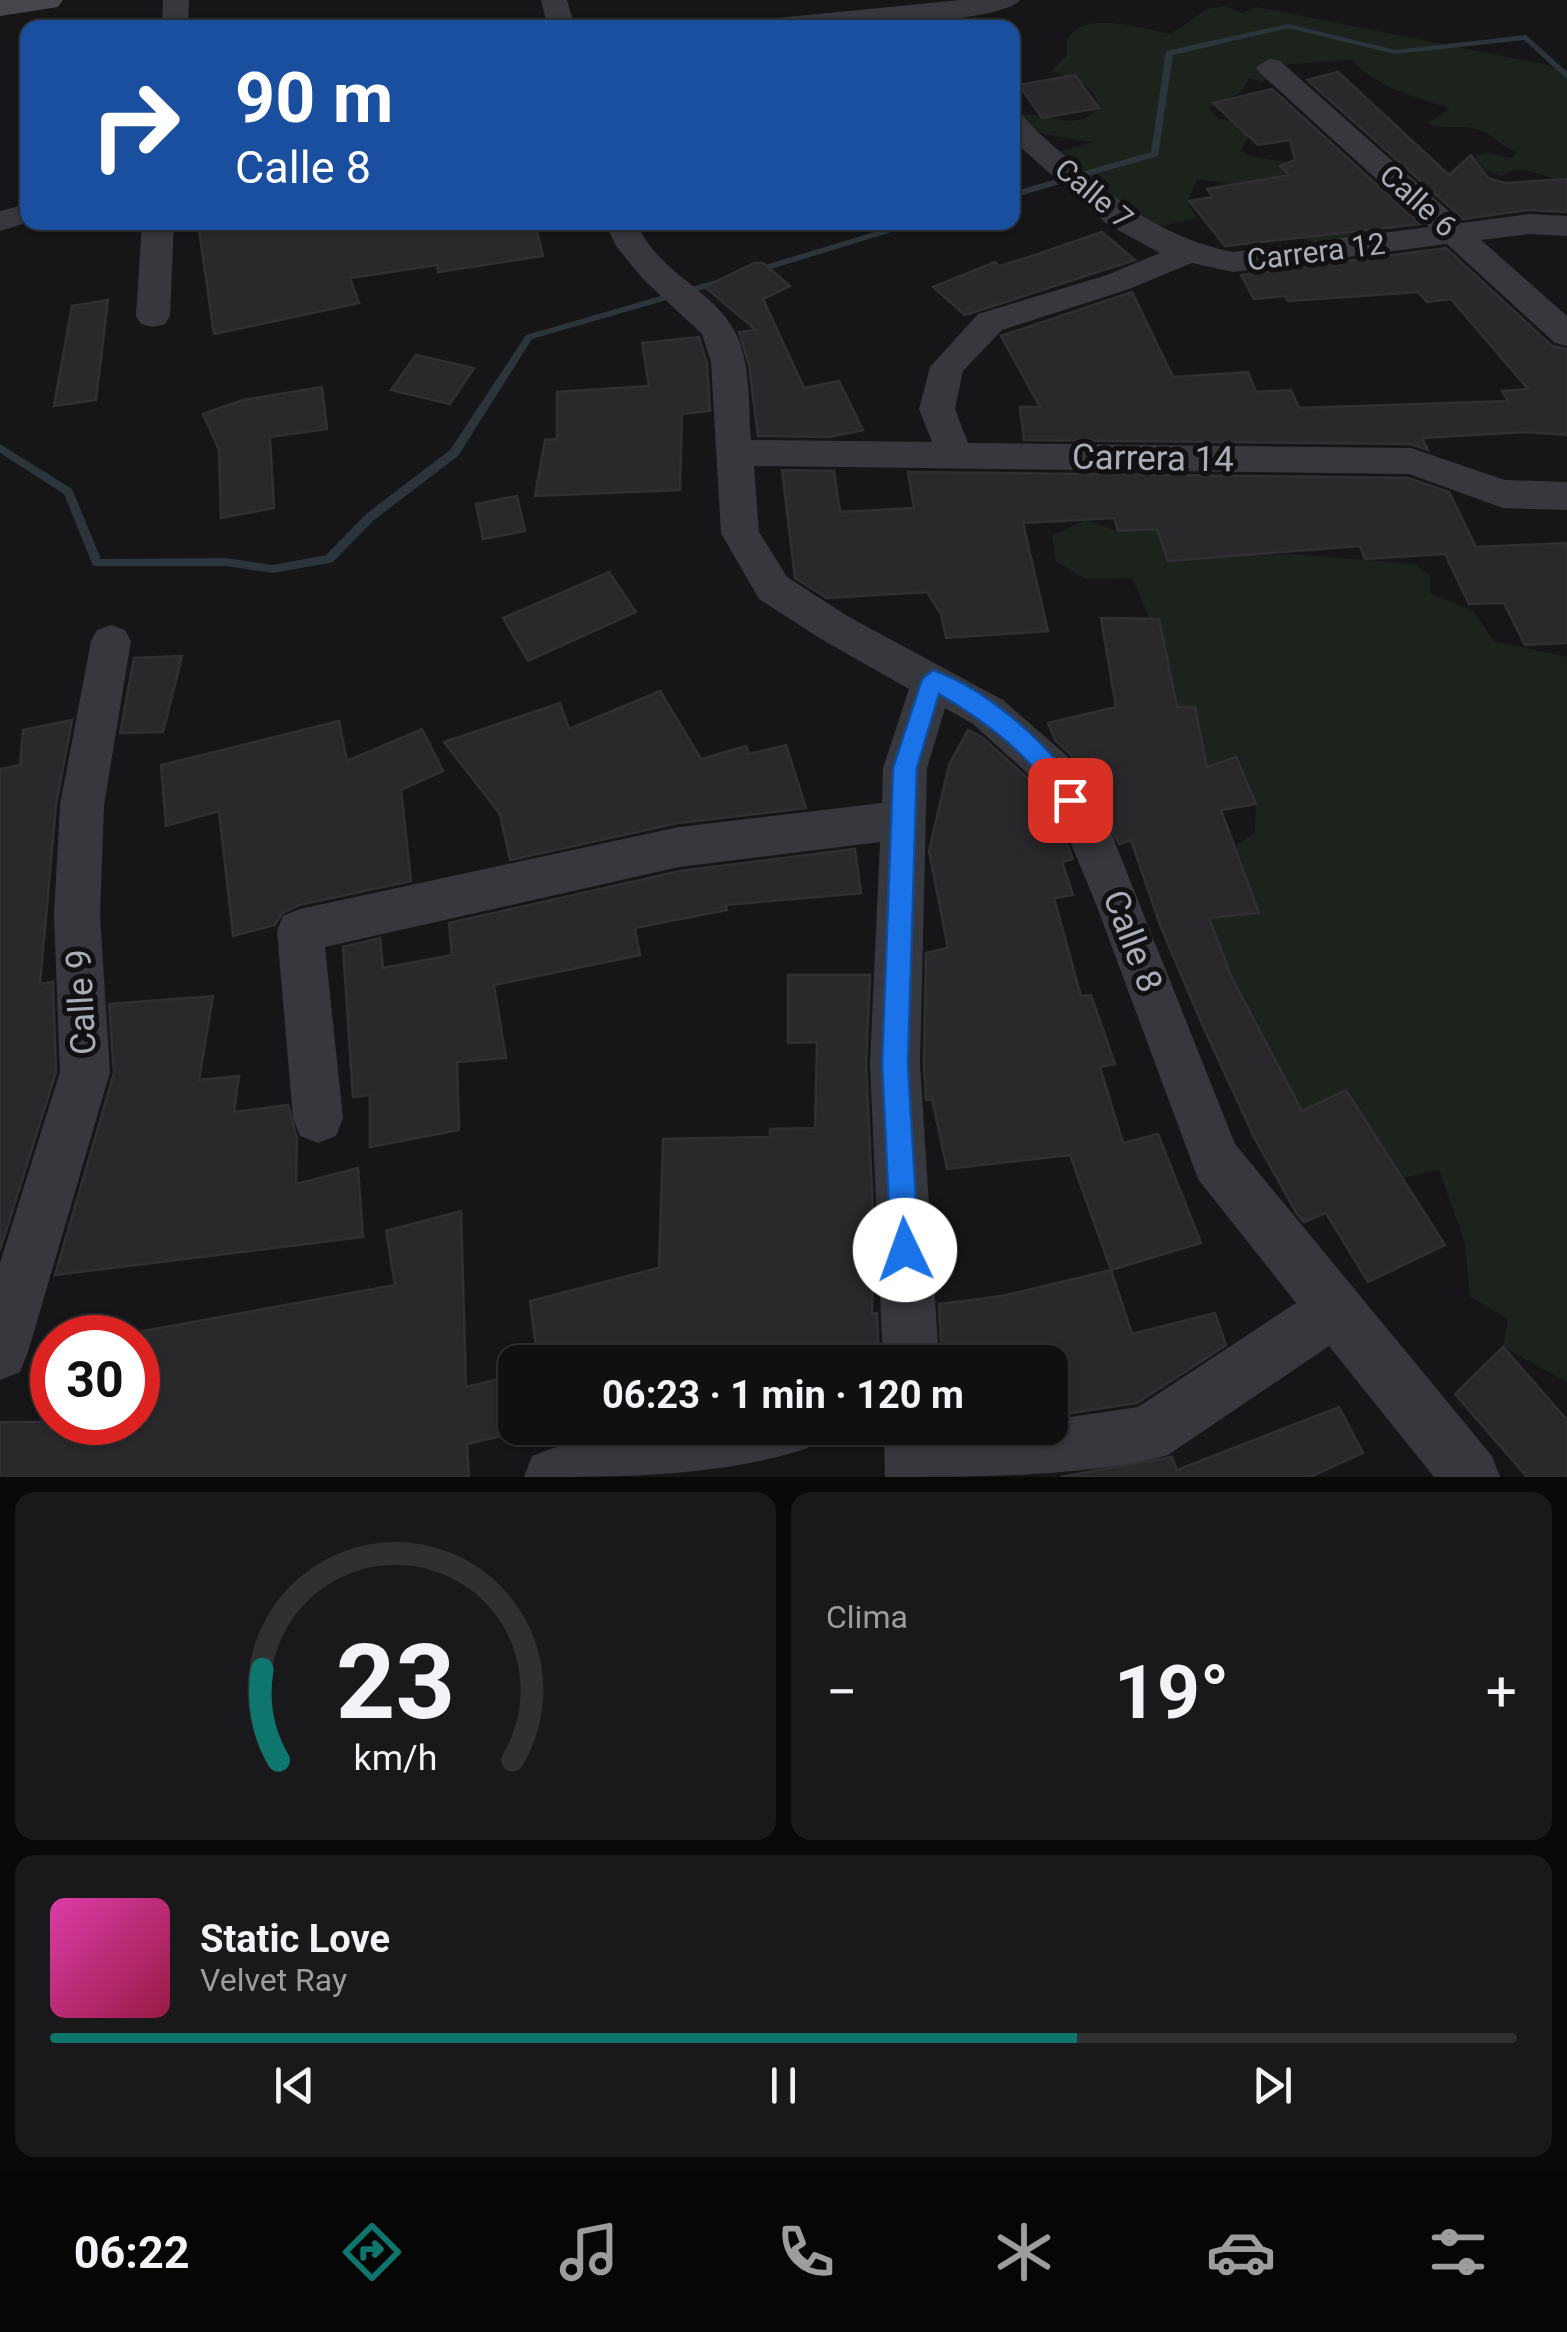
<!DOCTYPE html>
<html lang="es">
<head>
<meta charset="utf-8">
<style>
	:root { --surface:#101012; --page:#19191b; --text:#f1f3f6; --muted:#9c9d9f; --line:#303032; --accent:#0f766e }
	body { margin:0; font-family:Roboto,sans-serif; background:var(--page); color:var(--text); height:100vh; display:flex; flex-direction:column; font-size:38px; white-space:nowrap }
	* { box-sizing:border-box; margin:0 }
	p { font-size:32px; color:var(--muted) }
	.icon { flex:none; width:55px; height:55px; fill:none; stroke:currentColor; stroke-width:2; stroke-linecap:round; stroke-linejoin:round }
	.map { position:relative; height:1477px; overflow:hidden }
	.details { display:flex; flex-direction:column; gap:15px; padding:15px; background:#09090a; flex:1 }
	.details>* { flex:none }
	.hud { position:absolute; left:20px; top:20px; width:1000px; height:210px; border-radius:20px; box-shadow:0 2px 8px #0004,0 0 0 2px var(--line); background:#1a4fa0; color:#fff; overflow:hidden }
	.speed { position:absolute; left:30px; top:1315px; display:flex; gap:20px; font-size:50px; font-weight:700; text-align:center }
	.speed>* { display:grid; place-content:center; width:130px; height:130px; border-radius:50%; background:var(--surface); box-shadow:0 2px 8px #0004,0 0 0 2px var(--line); line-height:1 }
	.speed .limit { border:15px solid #d22; background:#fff; color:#111 }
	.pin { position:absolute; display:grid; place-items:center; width:85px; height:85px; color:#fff; margin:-42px; border-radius:20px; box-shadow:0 5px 15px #0006 }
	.me { position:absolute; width:110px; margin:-55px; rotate:357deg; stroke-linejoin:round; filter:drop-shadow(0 0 8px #0008) }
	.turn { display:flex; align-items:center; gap:35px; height:210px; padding:0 50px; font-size:45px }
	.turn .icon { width:130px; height:130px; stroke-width:2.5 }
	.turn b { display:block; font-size:70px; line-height:85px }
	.big { font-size:75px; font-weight:700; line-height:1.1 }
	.details .tile { flex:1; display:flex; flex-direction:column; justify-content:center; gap:15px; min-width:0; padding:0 35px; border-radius:20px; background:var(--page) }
	.details .dial { align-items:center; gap:0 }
	.dial svg { height:260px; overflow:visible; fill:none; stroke:var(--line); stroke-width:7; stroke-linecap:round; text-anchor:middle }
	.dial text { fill:var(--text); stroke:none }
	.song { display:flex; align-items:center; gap:30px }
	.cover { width:120px; height:120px; border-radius:15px; background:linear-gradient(135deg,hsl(320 70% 55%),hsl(340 70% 35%)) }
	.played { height:10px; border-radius:5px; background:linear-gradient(90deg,var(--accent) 70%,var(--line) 70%) }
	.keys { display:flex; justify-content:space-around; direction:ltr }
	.heat { display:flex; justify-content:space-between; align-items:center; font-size:55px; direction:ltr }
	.details .tiles { flex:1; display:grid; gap:15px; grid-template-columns:1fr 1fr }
	.tile:last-child { grid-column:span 2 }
	.trip { position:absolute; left:498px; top:1345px; width:570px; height:100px; border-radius:20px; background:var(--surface); box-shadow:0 2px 8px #0004,0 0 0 2px var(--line); font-weight:700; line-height:100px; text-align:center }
	.menu { display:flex; height:160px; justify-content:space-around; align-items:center; background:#060607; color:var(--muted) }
	.menu .icon { width:70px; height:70px }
	.menu .selected { color:var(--accent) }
	.menu b { font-size:45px; color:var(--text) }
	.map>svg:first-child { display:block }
	.green { fill:#1c231d }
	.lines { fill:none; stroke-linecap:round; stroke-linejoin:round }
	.stream { fill:#2c353c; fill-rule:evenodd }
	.building { fill:#29292c; stroke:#303034; stroke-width:2.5 }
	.street { fill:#37383d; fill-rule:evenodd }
	.secondary { fill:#45474d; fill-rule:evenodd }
	.route { fill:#1a73e8; stroke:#114b97; stroke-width:2.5 }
	.labels { text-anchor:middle; stroke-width:10; stroke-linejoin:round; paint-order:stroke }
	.far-street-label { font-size:30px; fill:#a8adb8; stroke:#111113 }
	.street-label { font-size:35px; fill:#a8adb8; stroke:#111113 }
</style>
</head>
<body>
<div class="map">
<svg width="1567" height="1477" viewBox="0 0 1567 1477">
	<rect width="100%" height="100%" fill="#161618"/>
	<g class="green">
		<path d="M1225 6 1242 13 1257 7 1567 69V179C1543 181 1525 160 1502 176 1490 173 1478 169 1476 155L1489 153 1512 158 1518 152C1501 148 1493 133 1476 129 1459 124 1444 131 1428 123L1450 108C1416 98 1376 87 1352 60L1263 66 1269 77 1262 82 1249 78 1240 93 1208 108 1219 119 1257 122 1241 151 1251 157 1291 162 1288 171 1271 181 1376 228 1375 233 1319 247 1303 239 1244 186 1197 179C1190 200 1182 196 1197 218L1158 227 1143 223 1059 152 1092 142 1044 134 1023 123 1021 114C1046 113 1078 133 1099 108 1095 83 1071 78 1051 71L1067 55V39C1086 9 1142 29 1171 34L1207 9Z"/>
		<polygon points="1085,520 1118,531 1158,529 1168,561 1292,554 1414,564 1430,575 1430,593 1473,611 1494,641 1567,657 1567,1382 1503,1347 1508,1319 1470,1297 1465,1243 1439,1170 1403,1178 1346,1090 1302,1111 1231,976 1209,918 1259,913 1236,845 1255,833 1256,804 1236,757 1207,767 1195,708 1177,707 1159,619 1150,619 1132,578 1086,579 1056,562 1052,536"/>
	</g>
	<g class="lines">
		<g class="stream">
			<polygon points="1288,24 1395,50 1526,35 1567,72 1567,79 1524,40 1395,54 1288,28 1173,55 1158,156 1012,198 1012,192 1151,152 1166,51"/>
			<polygon points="908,222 924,222 758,273 752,273 750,271 752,269"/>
			<polygon points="726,277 729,278 729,282 532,339 458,456 374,520 333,562 329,563 273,573 226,566 93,566 64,494 0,453 0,444 72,489 101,559 226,558 273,565 326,555 366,514 450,450 526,335"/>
		</g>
	</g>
	<g class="building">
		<polygon points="1338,72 1449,175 1471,155 1488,178 1505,183 1567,179 1567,212 1528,210 1463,219 1307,80"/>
		<polygon points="1075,75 1099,108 1042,118 1019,85"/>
		<polygon points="1272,89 1420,224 1225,246 1189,201 1213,197 1207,189 1289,175 1280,166 1295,160 1290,140 1258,145 1213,103"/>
		<polygon points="198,222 535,222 543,256 438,272 437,265 350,278 359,303 214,334"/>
		<polygon points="1102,232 1135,260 965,315 933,287 995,262 999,266 1026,258"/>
		<polygon points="1446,248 1552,346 1567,349 1567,435 1527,432 1422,438 1428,450 1411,444 1024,440 1020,407 1040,407 1001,336 1132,292 1173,377 1248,372 1256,392 1291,390 1299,408 1508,401 1502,391 1528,389 1451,299 1427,302 1418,292 1288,301 1285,296 1254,299 1241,275"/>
		<polygon points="754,263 763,263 790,286 763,299 804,388 839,381 863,430 829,437 758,436 749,365 739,332 756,330 705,287"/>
		<polygon points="108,300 96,400 54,406 72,306"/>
		<polygon points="699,337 707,363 710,411 682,414 680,490 535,496 545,440 557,439 557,392 649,386 642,343"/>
		<polygon points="416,355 474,368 450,404 391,390"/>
		<polygon points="322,387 327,429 270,437 274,508 221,518 219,450 203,414 243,400"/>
		<polygon points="782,470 834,471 840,512 914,508 908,472 1408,478 1449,492 1476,547 1567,543 1567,643 1525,645 1504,603 1469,604 1445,554 1365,559 1360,546 1168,561 1157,529 1118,531 1114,518 1023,523 1048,631 946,638 941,614 927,592 827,598 795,578"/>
		<polygon points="517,496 525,531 483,539 476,504"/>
		<polygon points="609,572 636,612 528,661 503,618"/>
		<polygon points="1101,618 1159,619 1177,707 1195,707 1207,767 1236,757 1256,804 1221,810 1259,913 1209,918 1231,976 1302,1111 1346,1090 1445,1245 1368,1282 1326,1213 1304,1222 1297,1214 1255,1139 1202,1024 1160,925 1131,840 1119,844 1070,754 1055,740 1048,723 1116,707"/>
		<polygon points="182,656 163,732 120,733 134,658"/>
		<polygon points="660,691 701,759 746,746 749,754 786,745 806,808 678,823 510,860 500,814 444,742 560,703 569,729"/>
		<polygon points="72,720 56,805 40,984 53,982 56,1072 0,1250 0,769 20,765 23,730"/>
		<polygon points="339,721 347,761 422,729 443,771 401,790 411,881 299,905 282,913 275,925 233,936 219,811 166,826 161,765"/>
		<polygon points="968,730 982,737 1034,784 1066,841 1073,859 1062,862 1073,895 1054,898 1081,996 1091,995 1115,1064 1100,1067 1123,1143 1158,1134 1201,1243 1111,1270 1070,1155 947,1169 932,1099 926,1100 924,1064 926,953 948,948 929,851 949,765"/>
		<polygon points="855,849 861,893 726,905 727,910 635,928 640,955 494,985 506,1058 457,1062 459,1130 370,1147 370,1095 353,1097 343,947 380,938 383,968 452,955 449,923 680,871"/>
		<polygon points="788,975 870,975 866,1064 874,1232 872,1314 877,1313 879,1362 538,1362 530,1301 659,1268 663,1139 770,1137 770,1129 815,1128 817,1042 788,1043"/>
		<polygon points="213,996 199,1080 239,1076 234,1112 288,1105 297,1138 296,1184 358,1168 363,1237 55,1275 114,1073 109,1004"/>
		<polygon points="461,1211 466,1387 515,1375 515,1428 535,1428 467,1444 469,1477 0,1477 0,1422 138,1422 138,1332 395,1285 386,1231"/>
		<polygon points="1111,1270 1132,1334 1215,1313 1226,1345 1137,1403 1050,1416 1050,1362 942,1362 939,1304 1002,1296"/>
		<polygon points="1503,1347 1567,1420 1567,1477 1527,1477 1455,1394"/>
		<polygon points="1339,1407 1363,1453 1310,1477 1060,1477 1172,1457 1177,1470"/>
		<polygon points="546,1428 634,1428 548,1446"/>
	</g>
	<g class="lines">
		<g class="street">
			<polygon points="163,0 189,0 188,28 162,28"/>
			<polygon points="541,0 567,0 575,28 548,28"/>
			<path d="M960 0H1020C998 27 788 28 745 28L758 20Z"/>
			<path d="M1270 59 1280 61 1462 223 1529 214 1567 216V236L1529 234 1481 240 1567 316V346L1555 343 1447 244 1233 272 1192 263 1129 289 1002 330 963 371 955 409 968 443 1411 448 1505 480 1567 482V510L1503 508 1409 474 754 466 759 532 787 577 849 617 1003 700 1067 756 1110 830 1235 1144 1492 1456 1500 1477H1434L1329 1346 1168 1455C1087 1477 972 1477 885 1477L884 1428H942V1435L994 1428H1050V1420L1138 1407 1296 1303 1198 1179 1096 904 1069 839 1037 782 973 724 945 708 927 768 920 1064 939 1362H883L870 1064 880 842 679 867 325 947 343 1118 336 1136 318 1143 300 1136 293 1118 277 931 283 916 300 909 679 827 882 803 883 768 909 689 821 639 759 599 721 533 711 362 702 334 643 279 616 246 605 222H636C656 270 707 287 731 325 752 357 748 404 751 440L932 442 919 409 930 367 978 314 1107 275 1160 253 1107 224 1018 145 1012 140V112L1022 115C1035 131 1052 144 1067 158 1119 203 1164 238 1233 252L1429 227 1260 73 1256 67Z"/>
			<polygon points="28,204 29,222 0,231 0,211"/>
			<polygon points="142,222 174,222 170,316 165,324 153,327 141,324 136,316"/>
			<polygon points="111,625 125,630 131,641 104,805 100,915 110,1072 28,1352 20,1372 0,1380 0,1263 60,1072 54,915 60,805 91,641 97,630"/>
			<path d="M650 1428H817L808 1448C719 1477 619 1477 524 1477L532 1456 553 1448Z"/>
		</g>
		<polygon class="secondary" points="0,0 63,0 58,7 0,16"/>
	</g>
	<path class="route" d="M933 670C987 689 1057 748 1082 800L1078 807 1070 810 1062 807C1033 757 988 723 939 694L917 768 908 1064 919 1250 915 1261 905 1265 895 1261 891 1250 882 1064 893 768 922 679Z"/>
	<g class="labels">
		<g class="far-street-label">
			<text transform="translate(1094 194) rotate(40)" y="10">Calle 7</text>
			<text transform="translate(1418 201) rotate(42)" y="10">Calle 6</text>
			<text transform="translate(1316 252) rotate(-7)" y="10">Carrera 12</text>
		</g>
		<g class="street-label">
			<text transform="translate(1153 458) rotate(1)" y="12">Carrera 14</text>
			<text transform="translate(1133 941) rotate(69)" y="12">Calle 8</text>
			<text transform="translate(81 1002) rotate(-93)" y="12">Calle 9</text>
		</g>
	</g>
</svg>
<div class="speed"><div class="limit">30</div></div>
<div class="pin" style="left:1070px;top:800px;background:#d93025"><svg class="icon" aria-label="arrive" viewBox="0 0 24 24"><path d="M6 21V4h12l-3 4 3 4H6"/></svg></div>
<svg class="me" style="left:905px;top:1250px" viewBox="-20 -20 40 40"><circle r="19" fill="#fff"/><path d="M0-13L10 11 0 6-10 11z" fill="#1a73e8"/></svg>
<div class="trip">06:23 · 1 min · 120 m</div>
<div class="hud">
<div class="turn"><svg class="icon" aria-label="right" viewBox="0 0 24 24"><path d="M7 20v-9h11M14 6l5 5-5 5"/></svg><div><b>90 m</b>Calle 8</div></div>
</div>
</div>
<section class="details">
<div class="tiles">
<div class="tile dial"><svg viewBox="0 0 100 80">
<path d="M14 69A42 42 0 1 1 86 69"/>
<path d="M14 69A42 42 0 0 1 9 41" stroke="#0f766e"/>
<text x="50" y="56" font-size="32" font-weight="700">23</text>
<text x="50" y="72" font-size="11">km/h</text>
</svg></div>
<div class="tile"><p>Clima</p>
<div class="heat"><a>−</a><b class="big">19°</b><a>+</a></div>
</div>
<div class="tile">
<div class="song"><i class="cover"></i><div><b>Static Love</b><p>Velvet Ray</p></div></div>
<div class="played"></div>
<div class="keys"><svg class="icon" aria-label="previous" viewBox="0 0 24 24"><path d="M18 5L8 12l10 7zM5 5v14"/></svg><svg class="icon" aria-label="pause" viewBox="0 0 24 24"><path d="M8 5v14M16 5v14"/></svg><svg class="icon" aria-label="next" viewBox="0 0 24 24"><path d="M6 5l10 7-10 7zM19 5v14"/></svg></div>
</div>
</div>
</section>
<nav class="menu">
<b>06:22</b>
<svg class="icon selected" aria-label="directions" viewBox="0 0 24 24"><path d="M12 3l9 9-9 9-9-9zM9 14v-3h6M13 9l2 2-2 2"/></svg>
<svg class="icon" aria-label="music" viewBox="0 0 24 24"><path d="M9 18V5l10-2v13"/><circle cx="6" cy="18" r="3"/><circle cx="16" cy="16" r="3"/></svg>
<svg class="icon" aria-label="phone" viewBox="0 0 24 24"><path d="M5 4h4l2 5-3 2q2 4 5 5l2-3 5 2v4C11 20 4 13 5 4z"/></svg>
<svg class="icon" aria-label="climate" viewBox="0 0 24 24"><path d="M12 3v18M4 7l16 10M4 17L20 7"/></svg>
<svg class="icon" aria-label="car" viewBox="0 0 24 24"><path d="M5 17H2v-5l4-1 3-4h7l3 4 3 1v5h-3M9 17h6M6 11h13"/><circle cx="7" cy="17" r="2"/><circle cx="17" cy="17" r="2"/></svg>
<svg class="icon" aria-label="filters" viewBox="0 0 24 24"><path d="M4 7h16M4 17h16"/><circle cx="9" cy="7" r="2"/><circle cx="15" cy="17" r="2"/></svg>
</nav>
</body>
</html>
